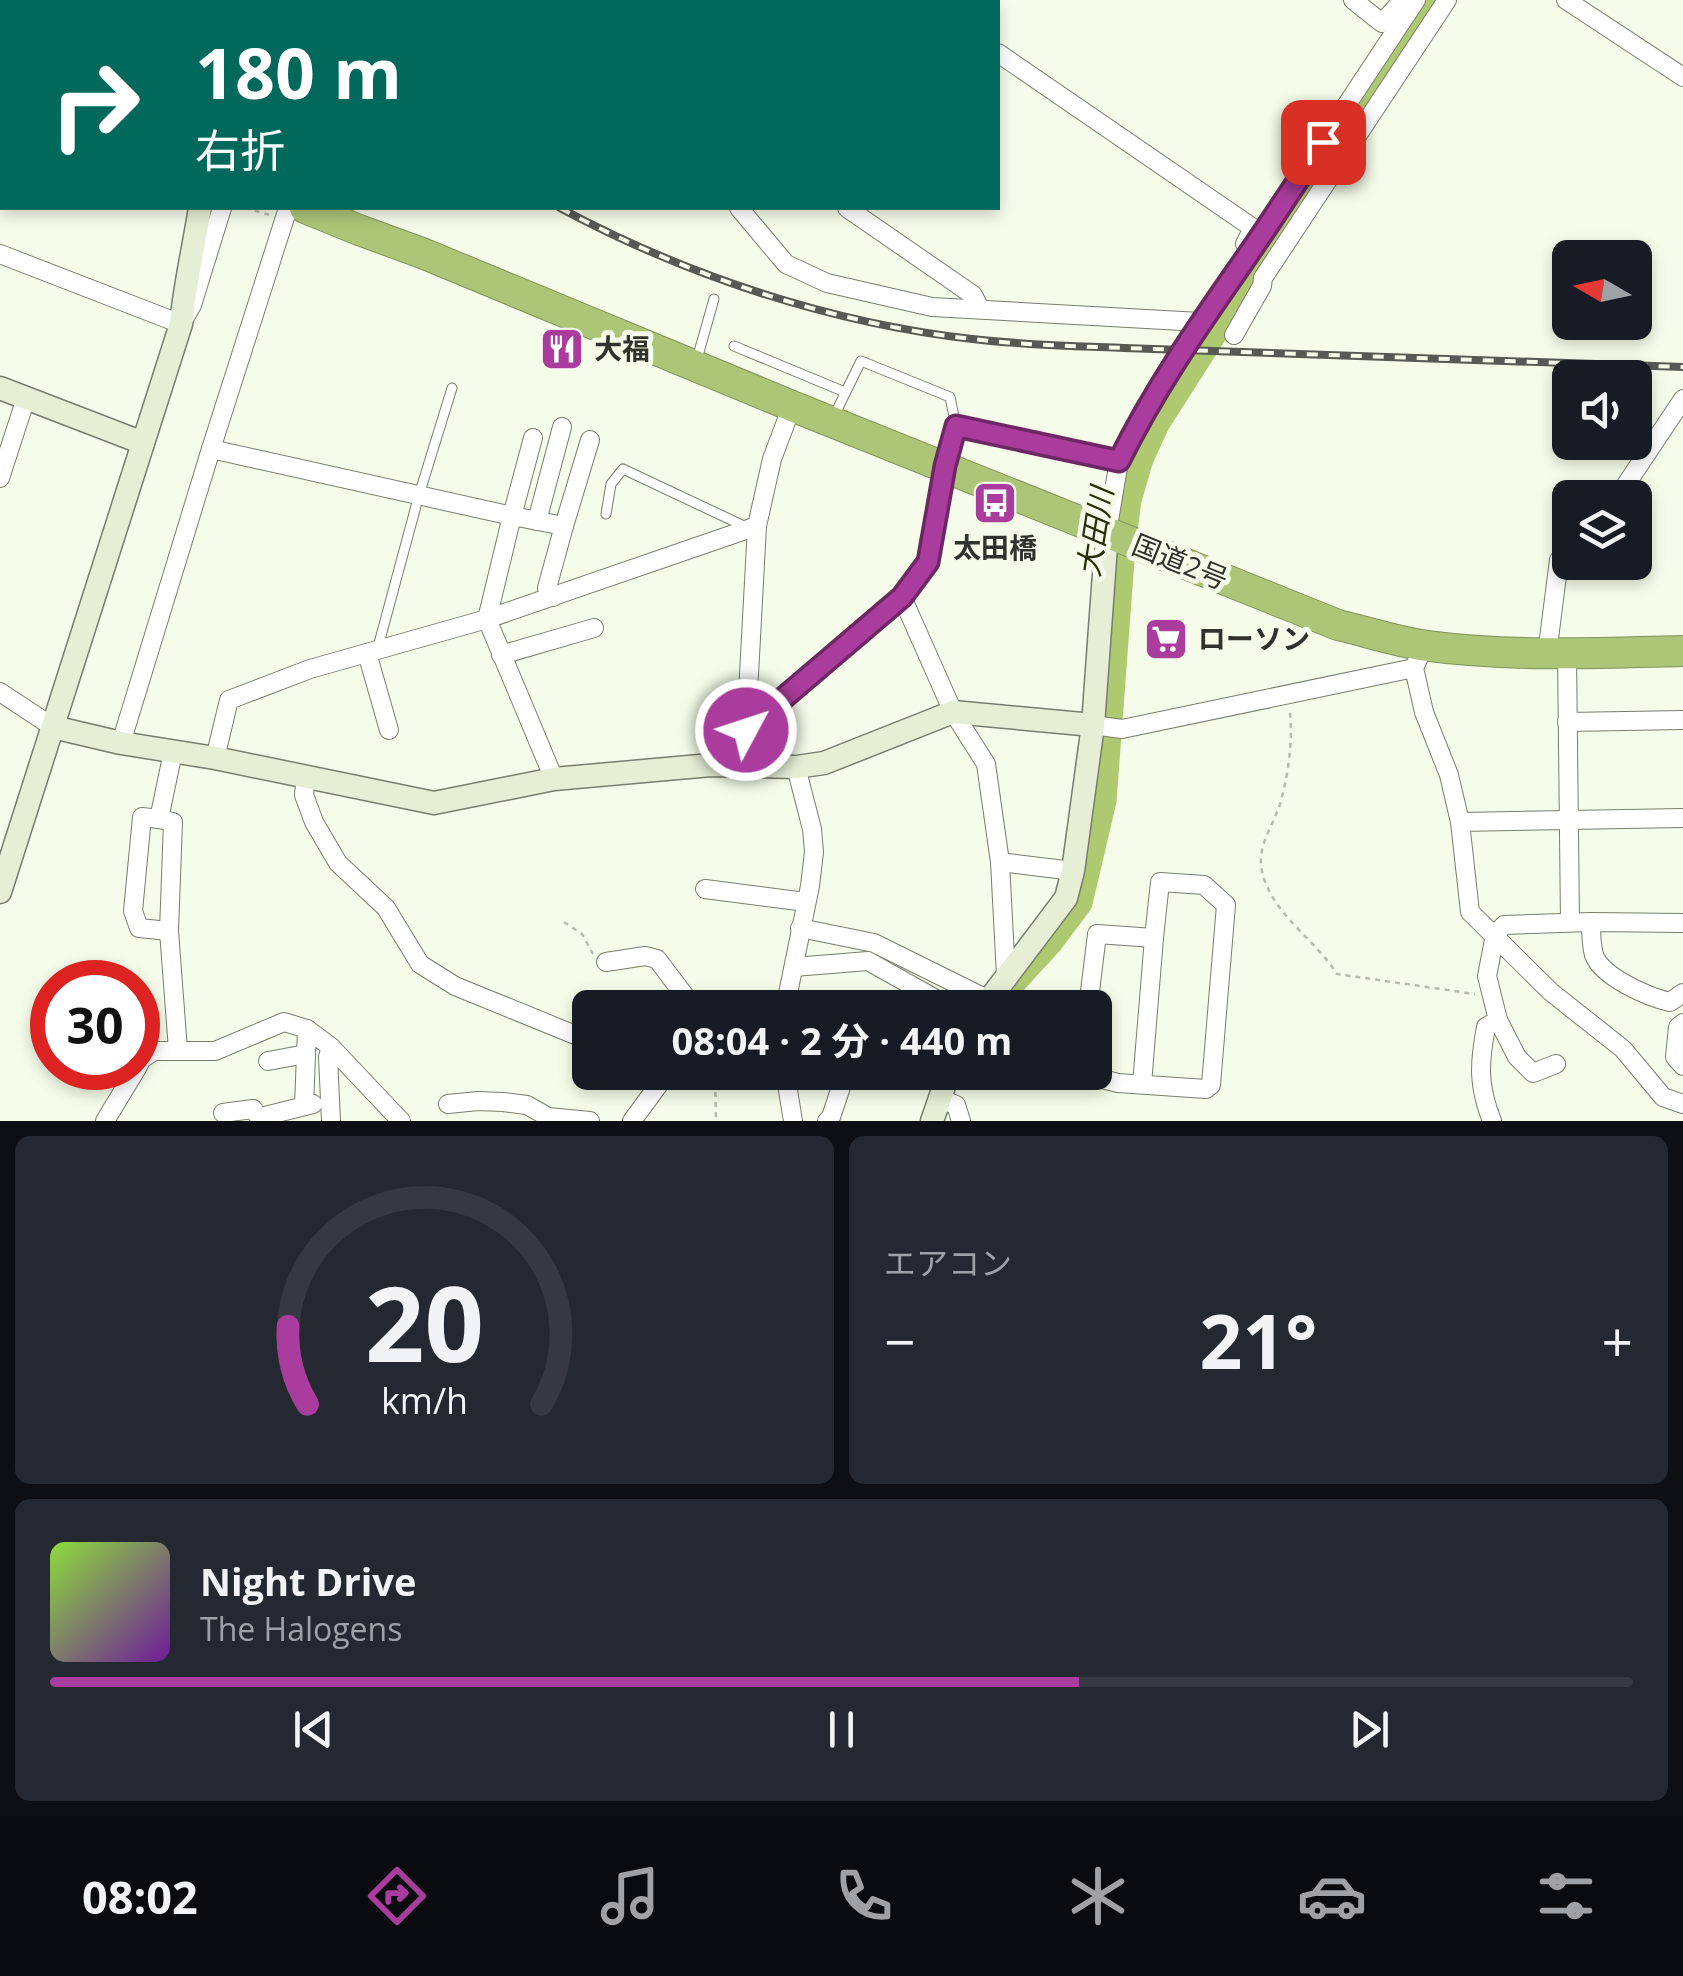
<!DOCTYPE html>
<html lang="ja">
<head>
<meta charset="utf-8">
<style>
	:root { --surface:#171b24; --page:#242831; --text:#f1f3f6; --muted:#9ea1a6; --line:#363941; --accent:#a93c9c }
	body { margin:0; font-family:"Open Sans","Noto Sans JP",sans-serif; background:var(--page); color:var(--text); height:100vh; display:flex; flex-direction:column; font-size:38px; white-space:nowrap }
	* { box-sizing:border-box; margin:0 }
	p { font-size:32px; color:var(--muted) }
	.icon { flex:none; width:55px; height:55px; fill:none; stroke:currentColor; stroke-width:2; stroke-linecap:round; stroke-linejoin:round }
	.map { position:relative; height:1121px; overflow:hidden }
	.drawer { display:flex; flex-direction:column; gap:15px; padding:15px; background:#0d0f14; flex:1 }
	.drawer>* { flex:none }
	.hud { position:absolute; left:0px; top:0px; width:1000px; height:210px; box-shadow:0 5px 15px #0003; background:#00695c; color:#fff; overflow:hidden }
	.needle { width:65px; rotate:279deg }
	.controls { position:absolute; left:1552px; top:240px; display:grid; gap:20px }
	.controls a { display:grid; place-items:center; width:100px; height:100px; border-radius:15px; background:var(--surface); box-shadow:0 5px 15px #0003; font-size:50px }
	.speed { position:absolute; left:30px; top:960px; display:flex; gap:20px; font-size:50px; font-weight:700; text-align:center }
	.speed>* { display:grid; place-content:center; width:130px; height:130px; border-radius:50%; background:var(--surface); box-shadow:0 5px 15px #0003; line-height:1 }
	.speed .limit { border:15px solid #d22; background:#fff; color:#111 }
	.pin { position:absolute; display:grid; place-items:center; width:85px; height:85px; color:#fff; margin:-42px; border-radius:20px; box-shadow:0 5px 15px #0006 }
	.me { position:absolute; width:110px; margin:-55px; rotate:50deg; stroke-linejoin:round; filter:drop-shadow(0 0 8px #0008) }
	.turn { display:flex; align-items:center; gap:35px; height:210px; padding:0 30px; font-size:45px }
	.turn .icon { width:130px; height:130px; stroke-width:2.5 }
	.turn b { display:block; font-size:70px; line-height:85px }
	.big { font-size:75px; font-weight:700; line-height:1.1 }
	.drawer .widget { flex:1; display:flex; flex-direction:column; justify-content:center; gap:15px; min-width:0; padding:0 35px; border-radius:15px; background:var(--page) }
	.drawer .dial { align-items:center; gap:0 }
	.dial svg { height:260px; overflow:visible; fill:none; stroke:var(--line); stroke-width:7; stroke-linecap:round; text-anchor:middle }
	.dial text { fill:var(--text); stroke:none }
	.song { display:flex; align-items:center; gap:30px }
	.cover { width:120px; height:120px; border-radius:15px; background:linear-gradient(135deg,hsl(90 70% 55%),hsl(280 70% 35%)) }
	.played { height:10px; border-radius:5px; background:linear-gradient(90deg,var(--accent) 65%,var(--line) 65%) }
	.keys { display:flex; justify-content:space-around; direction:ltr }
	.heat { display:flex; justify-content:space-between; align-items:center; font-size:55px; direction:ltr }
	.drawer .tiles { flex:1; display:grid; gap:15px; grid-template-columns:1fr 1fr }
	.widget:last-child { grid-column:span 2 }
	.trip { position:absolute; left:572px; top:990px; width:540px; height:100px; border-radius:15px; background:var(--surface); box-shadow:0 5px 15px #0003; font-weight:700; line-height:100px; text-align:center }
	.menu { display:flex; height:160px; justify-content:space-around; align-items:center; background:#090b0e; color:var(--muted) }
	.menu .icon { width:70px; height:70px }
	.menu .active { color:var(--accent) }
	.menu b { font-size:45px; color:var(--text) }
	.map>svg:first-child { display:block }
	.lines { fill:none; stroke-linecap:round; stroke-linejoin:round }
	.river { stroke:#aec970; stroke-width:25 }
	.lane-casing { stroke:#787e6d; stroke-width:11 }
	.street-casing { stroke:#787e6d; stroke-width:20 }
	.secondary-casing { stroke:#787e6d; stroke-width:25 }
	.highway-casing { stroke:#81925c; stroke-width:32 }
	.path { stroke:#b7bdad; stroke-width:2.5; stroke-dasharray:5 5; stroke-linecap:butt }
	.lane { stroke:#fff; stroke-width:9 }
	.street { stroke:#fff; stroke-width:18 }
	.secondary { stroke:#e6eed6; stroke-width:22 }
	.highway { stroke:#acc576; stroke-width:30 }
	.rail-casing { stroke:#565a51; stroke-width:8 }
	.rail { stroke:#f5fce9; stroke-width:4; stroke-dasharray:11; stroke-linecap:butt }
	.route-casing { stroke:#6e2765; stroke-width:25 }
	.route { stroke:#a93c9c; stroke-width:18 }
	.labels { text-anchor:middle; stroke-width:10; stroke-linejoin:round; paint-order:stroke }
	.poi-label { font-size:28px; font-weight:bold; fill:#30332c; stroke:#f5fce9; text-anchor:start }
	.street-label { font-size:28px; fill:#30332c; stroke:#f5fce9 }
	.water-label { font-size:30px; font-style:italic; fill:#25300a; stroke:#f5fce9 }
</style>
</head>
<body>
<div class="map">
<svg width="1683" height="1121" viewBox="0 0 1683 1121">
	<rect width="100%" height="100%" fill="#f5fce9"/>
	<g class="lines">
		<polyline class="river" points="1006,991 1050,943 1080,903 1104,801 1123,547 1129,500 1141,459 1157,424 1224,319 1436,0"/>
		<g class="lane-casing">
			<g id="lane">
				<polyline points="734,346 845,392"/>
				<polyline points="697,359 714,299"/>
				<polyline points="834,416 861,361 950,397 956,426"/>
				<polyline points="606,514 611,484 623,469 744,526"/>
				<polyline points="378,647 419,495 452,388"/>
			</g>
		</g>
		<g class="street-casing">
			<g id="street">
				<polyline points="381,0 386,2"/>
				<polyline points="540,0 544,2"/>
				<polyline points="921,0 924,2"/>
				<polyline points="1353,0 1382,23 1403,0"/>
				<polyline points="1566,0 1683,77"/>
				<polyline points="9,2 10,0"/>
				<polyline points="0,24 2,18"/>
				<polyline points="998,53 1253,228 1245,244"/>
				<polyline points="739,208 786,264 827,283 932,307 1200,322"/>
				<polyline points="847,208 973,295 980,309"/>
				<polyline points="0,254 181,324 192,305 222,208"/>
				<polyline points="1234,335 1262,286 1263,278 1447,0"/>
				<polyline points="533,438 512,516 564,526 547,588 553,597"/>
				<polyline points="211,449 512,516 487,619 554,779"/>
				<polyline points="0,478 26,398"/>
				<polyline points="1617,498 1683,399"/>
				<polyline points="537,521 562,427"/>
				<polyline points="564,526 590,440"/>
				<polyline points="1107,532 1119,461 1135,429 1200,322 1242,263 1416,0"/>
				<polyline points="902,597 953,712 986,764 1000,862 1006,976"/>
				<polyline points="1424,646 1414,668 1424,712 1449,775 1460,822 1470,912 1551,992 1623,1049 1663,1097 1683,1104"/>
				<polyline points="367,653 389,730"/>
				<polyline points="1547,654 1559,560 1570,551"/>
				<polyline points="1567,654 1570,922"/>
				<polyline points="501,655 594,628"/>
				<polyline points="0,692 53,727"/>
				<polyline points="1567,722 1683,720"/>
				<polyline points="1093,725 1122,729 1414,668"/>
				<polyline points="746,730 757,526 772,459 792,406"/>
				<polyline points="121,743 211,449 288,208"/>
				<polyline points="173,752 159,819 173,822 169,931 178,1050"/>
				<polyline points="215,758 229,700 310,669 487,619 757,526"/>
				<polyline points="711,765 716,754 902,597 928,562 945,480 945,466 956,426 1119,461"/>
				<polyline points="306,776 304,795 314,822 338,863 386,908 420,964 455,986 590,1041"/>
				<polyline points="159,819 142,817 133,911 139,928 169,931"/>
				<polyline points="1460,822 1683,818"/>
				<polyline points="1000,862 1073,871"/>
				<polyline points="705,889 806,902"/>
				<path d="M1591 922C1591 933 1591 944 1594 955 1602 977 1648 997 1670 1002L1683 993"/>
				<polyline points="800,928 874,943 983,997 981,1008"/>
				<polyline points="606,962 645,956 657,959 694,1008"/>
				<polyline points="794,967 868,961 952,1008"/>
				<polyline points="785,1008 810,886 814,852 812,829 796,767"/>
				<polyline points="1683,1023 1678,1027 1675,1057 1683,1066"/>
				<polyline points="268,1061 306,1054"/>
				<polyline points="1556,1064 1533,1073 1517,1057 1498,1020 1487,976 1495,935 1504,925 1591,922 1683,923"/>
				<polyline points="138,1066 142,1059 154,1051 215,1051 284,1022 307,1029 331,1047 401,1121"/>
				<polyline points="785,1072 793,1121"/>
				<polyline points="1075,1072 1118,1083 1206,1089 1211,1085 1226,905 1204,885 1160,882 1154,938 1097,934 1088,1008"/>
				<polyline points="1142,1084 1154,938"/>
				<polyline points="938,1098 956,1105 961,1121"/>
				<polyline points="448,1104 478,1101 503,1102 527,1105 548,1117 590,1121"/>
				<polyline points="304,1106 307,1029"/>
				<polyline points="223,1113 253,1109 262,1121"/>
				<polyline points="261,1117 313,1104"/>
				<polyline points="105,1121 137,1068"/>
				<polyline points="331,1121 328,1057 331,1047"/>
				<polyline points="632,1121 668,1072"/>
				<polyline points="827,1121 831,1117 841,1087"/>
				<path d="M1492 1121C1478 1086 1479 1064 1486 1027L1498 1020"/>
			</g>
		</g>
		<g class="secondary-casing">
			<g id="secondary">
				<polyline points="231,2 231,0"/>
				<polyline points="248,2 249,0"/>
				<polyline points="0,388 143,443"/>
				<polyline points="53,727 121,743 215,758 434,803 554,779 711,765 796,767 824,763 953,712 1093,725"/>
				<path d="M0 892 181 324C185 284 194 246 200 208"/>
				<polyline points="983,1008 1066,898 1073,871 1093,725 1107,532"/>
				<polyline points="932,1121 949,1072"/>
			</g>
		</g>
		<g class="highway-casing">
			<g id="highway">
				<polyline points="0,83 2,84"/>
				<path d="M305 208 359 230 422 253 792 406 1338 625C1368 632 1398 642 1428 646 1513 657 1598 653 1683 651"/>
			</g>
		</g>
		<g class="path">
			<polyline points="245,208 270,215"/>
			<path d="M1290 713C1293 739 1288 778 1280 804 1270 834 1252 851 1266 884 1281 920 1317 942 1337 974L1475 994"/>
			<polyline points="564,922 582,934 593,954"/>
			<polyline points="715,1072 716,1121"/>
		</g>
		<use href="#lane" class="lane"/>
		<use href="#street" class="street"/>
		<use href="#secondary" class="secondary"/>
		<use href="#highway" class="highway"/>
		<g class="rail-casing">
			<g id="rail">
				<polyline points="266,0 269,2"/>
				<path d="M560 208C685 275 830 323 972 339 1022 345 1073 346 1124 348L1683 367"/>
			</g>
		</g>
		<use href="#rail" class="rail"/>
	</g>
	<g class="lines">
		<g class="route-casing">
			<path id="route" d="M746 730 902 597 928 562 945 466 956 426 1119 461C1153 392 1197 328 1241 265 1269 225 1296 183 1323 142"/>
		</g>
		<use href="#route" class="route"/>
	</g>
	<defs>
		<g id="restaurant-square" transform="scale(2.25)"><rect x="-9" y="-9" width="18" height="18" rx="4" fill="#a93c9c" stroke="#f5fce9"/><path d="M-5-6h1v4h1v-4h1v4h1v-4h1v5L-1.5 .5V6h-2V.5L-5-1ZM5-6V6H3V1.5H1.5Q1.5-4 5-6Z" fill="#fff"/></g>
		<g id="bus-square" transform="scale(2.25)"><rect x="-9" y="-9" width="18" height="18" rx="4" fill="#a93c9c" stroke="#f5fce9"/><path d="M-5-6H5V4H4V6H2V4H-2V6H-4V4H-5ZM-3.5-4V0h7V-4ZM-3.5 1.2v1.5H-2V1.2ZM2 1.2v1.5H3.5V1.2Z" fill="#fff"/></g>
		<g id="supermarket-square" transform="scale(2.25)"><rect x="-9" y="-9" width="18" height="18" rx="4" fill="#a93c9c" stroke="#f5fce9"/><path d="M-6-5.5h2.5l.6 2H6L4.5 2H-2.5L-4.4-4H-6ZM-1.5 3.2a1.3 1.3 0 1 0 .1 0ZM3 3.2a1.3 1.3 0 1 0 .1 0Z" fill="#fff"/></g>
	</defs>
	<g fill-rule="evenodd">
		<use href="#restaurant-square" x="562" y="349"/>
		<use href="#bus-square" x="995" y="503"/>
		<use href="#supermarket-square" x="1166" y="639"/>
	</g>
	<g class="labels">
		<g class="poi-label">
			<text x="594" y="359">大福</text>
			<text x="995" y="558" text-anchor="middle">太田橋</text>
			<text x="1198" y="649">ローソン</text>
		</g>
		<g class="street-label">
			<text transform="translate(1180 562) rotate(22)" y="10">国道2号</text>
		</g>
		<g class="water-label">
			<text transform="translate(1096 532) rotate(-81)" y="10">大田川</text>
		</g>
	</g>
</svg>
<div class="controls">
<a><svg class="needle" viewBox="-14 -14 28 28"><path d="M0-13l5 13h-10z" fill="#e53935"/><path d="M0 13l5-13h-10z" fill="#9ea1a6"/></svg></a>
<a><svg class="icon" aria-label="sound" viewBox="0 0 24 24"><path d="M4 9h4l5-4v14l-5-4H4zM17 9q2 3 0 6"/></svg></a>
<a><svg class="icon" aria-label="layers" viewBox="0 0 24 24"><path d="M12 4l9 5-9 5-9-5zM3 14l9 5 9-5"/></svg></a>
</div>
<div class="speed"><div class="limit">30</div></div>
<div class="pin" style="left:1323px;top:142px;background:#d93025"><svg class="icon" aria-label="arrive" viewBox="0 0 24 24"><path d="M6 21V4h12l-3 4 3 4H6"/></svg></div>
<svg class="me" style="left:746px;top:730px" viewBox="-20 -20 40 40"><circle r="17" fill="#a93c9c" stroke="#fff" stroke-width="3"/><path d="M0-11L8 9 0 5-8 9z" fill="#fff"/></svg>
<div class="trip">08:04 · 2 分 · 440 m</div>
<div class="hud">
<div class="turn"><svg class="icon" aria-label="right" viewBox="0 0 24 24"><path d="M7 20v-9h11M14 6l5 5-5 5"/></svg><div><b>180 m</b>右折</div></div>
</div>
</div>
<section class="drawer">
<div class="tiles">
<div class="widget dial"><svg viewBox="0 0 100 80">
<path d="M14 69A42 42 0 1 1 86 69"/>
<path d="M14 69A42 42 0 0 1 8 45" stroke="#a93c9c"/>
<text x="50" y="56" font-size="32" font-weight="700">20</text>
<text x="50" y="72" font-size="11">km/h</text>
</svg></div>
<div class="widget"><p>エアコン</p>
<div class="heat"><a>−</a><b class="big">21°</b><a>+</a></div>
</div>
<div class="widget">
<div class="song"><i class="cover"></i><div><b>Night Drive</b><p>The Halogens</p></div></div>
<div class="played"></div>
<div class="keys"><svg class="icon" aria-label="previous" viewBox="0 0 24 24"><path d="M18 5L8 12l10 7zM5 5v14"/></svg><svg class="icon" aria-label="pause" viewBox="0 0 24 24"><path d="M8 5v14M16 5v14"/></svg><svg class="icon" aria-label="next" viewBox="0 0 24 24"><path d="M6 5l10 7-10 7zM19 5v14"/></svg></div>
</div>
</div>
</section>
<nav class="menu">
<b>08:02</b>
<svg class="icon active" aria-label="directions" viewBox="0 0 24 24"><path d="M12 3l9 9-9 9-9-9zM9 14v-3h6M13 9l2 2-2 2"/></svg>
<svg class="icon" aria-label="music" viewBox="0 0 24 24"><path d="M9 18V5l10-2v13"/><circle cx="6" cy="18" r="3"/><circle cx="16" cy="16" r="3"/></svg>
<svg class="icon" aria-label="phone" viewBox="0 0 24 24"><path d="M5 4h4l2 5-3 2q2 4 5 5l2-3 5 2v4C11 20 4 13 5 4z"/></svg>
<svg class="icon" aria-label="climate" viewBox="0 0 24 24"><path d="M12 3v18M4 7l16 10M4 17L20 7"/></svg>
<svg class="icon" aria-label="car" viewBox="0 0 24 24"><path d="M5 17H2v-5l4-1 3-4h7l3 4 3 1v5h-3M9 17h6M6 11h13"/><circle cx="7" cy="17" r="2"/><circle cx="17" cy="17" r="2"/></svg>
<svg class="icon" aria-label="filters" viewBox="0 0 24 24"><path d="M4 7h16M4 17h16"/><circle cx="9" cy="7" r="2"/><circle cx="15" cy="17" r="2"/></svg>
</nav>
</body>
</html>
